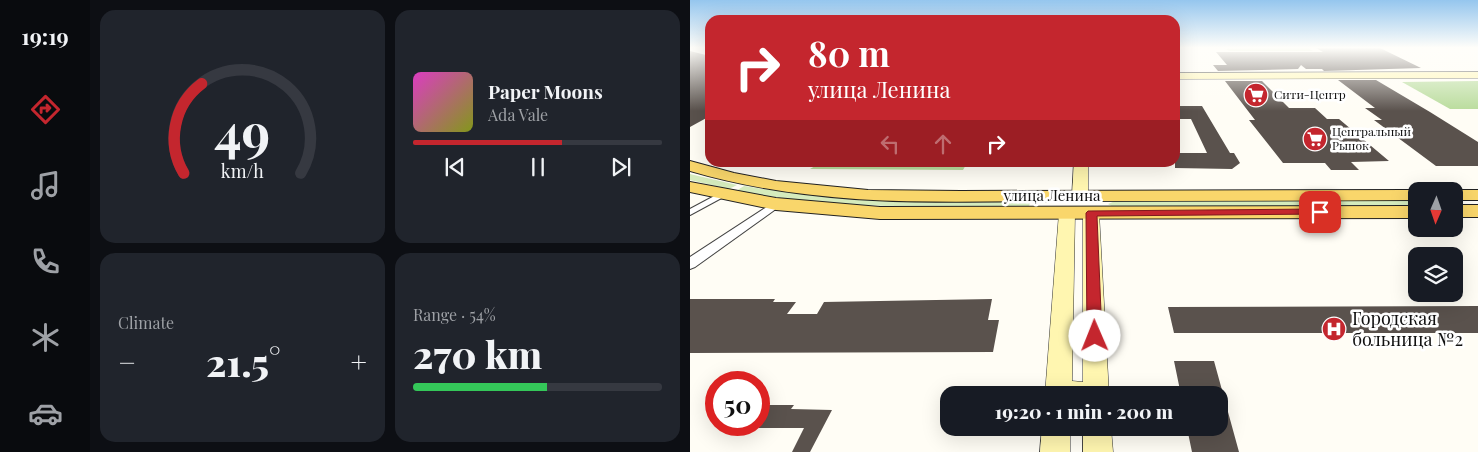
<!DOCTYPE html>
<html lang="en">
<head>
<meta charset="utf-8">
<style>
	:root { --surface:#171b24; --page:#20242c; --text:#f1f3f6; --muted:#9ea1a6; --line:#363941; --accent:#c4262e }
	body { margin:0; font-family:"Playfair Display",serif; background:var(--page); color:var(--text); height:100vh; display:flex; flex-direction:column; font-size:19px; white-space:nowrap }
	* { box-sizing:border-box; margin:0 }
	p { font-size:16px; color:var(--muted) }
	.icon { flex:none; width:28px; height:28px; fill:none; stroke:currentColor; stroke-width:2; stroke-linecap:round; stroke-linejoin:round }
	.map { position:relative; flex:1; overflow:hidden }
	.panel { display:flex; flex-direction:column; gap:10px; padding:10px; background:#0d0f14; width:600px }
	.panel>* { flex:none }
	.guide { position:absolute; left:15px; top:15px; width:475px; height:152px; border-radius:15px; box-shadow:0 5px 20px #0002; background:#c4262e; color:#fff; overflow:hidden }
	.needle { width:32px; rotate:182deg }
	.tools { position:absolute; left:718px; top:182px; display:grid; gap:10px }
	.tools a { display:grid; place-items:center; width:55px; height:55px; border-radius:10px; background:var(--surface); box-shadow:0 5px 20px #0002; font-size:25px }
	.speed { position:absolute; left:15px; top:371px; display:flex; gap:10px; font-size:25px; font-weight:700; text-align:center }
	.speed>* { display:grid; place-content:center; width:65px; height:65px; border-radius:50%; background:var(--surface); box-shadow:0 5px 20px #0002; line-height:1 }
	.speed .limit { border:8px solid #d22; background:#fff; color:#111 }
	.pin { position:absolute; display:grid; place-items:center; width:42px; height:42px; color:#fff; margin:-21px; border-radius:10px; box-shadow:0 2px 8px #0006 }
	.me { position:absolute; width:55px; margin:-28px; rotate:359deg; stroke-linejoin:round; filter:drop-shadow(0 0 4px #0008) }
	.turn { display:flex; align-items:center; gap:18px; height:105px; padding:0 20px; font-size:22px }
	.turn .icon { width:65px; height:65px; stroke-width:2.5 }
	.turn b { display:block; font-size:35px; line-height:42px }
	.lanes { display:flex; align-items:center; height:48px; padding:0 20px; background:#0003; justify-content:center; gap:25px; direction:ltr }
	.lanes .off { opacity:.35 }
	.big { font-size:38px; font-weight:800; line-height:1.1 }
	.panel .card { flex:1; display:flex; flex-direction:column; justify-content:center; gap:8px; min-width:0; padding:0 18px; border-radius:15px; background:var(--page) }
	.panel .dial { align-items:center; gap:0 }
	.dial svg { height:130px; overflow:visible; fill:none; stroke:var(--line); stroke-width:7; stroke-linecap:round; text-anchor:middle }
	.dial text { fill:var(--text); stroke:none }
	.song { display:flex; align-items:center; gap:15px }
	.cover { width:60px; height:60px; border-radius:8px; background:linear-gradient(135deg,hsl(310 70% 55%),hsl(70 70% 35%)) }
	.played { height:5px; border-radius:2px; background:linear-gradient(90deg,var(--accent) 60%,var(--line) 60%) }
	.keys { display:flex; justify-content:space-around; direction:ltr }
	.heat { display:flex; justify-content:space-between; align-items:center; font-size:28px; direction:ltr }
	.charge { height:8px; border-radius:4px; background:linear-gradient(90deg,#34c759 54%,var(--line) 0) }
	.panel .tiles { flex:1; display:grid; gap:10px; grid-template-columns:repeat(2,1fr) }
	.trip { position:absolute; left:250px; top:386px; width:288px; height:50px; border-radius:15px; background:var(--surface); box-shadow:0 5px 20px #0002; font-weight:800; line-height:50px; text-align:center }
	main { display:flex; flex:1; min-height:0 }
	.dock { display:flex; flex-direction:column; width:90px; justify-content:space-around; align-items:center; background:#090b0e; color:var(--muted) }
	.dock .icon { width:35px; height:35px }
	.dock .selected { color:var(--accent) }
	.dock b { font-size:22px; color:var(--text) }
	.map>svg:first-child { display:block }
	.green { fill:#d5ebbd }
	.forest { fill:#b9dc9c }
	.building { fill:#5a524d }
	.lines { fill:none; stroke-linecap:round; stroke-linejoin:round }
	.pedestrian-casing { stroke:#444; stroke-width:2 }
	.minor-casing { stroke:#444; stroke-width:2 }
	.secondary-casing { stroke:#333; stroke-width:1 }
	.primary-casing { stroke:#222; stroke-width:2 }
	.pedestrian { fill:#fff; fill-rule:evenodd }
	.minor { fill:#fff; fill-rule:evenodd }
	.secondary { fill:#fff6b0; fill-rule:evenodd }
	.primary { fill:#f9d66b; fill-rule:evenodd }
	.route { fill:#c4262e; stroke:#7f191e }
	.labels { text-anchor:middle; stroke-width:5; stroke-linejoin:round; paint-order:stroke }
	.far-poi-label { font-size:12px; fill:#111; stroke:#fff; text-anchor:start }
	.street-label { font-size:15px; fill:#111; stroke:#fff }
	.near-poi-label { font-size:18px; fill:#111; stroke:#fff; text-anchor:start }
</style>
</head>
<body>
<main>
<nav class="dock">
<b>19:19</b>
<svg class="icon selected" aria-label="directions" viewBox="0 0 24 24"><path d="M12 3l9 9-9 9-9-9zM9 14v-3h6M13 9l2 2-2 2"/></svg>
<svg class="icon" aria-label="music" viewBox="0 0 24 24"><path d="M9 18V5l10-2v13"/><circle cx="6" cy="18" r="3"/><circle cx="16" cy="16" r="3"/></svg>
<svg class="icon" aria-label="phone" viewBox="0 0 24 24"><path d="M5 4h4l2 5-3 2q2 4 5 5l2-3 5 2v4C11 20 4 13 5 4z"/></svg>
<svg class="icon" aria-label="climate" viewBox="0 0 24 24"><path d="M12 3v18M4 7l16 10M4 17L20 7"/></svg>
<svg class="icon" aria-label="car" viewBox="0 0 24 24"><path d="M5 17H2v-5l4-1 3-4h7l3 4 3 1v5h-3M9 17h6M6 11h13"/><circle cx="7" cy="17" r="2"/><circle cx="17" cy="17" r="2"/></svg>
</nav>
<section class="panel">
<div class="tiles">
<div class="card dial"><svg viewBox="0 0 100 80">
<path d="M14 69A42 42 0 1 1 86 69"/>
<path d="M14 69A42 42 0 0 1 25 14" stroke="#c4262e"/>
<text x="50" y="56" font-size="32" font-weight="700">49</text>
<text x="50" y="72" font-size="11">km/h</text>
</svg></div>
<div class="card">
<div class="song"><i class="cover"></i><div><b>Paper Moons</b><p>Ada Vale</p></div></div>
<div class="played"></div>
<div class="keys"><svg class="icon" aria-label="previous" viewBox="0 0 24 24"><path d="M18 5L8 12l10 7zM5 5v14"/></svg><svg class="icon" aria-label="pause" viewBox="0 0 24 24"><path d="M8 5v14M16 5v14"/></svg><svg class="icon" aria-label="next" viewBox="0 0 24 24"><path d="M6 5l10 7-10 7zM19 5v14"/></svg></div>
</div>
<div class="card"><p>Climate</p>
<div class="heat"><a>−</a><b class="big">21.5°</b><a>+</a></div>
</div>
<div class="card"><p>Range · 54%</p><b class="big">270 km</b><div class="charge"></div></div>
</div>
</section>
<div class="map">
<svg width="788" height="452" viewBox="0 0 788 452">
	<rect width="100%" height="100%" fill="#fffdf5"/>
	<g class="green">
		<polygon points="0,174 47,185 39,189 0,180"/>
		<path d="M54 186C150 202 242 203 340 202L339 207C240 208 143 208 46 191Z"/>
		<polygon points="726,200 726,205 423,207 418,204 425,201"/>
	</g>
	<g class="forest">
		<polygon points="563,48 618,48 623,51 540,51 535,49"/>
		<polygon points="788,81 788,109 760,109 712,82"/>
		<polygon points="130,163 130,162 277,163 273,170 120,169"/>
	</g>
	<g class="building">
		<polygon points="626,48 690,48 731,68 634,71 632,69 616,69 611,65 608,69 528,71 523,65 537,65 526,52 633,52"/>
		<polygon points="0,51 20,56 20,116 0,127"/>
		<polygon points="648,80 686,80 740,112 788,142 788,166 746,166 684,120 692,120 675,108 685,108"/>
		<polygon points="535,81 572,81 599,108 625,108 637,119 649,119 699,161 661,162 669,170 641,170 635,163 593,163 559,120 565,120"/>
		<polygon points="485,106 512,106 540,153 544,153 550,163 542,169 485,168 485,153 517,153 501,119 485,119"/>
		<polygon points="0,299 85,299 83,302 106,302 97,314 127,314 134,302 302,299 298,320 309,320 303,352 0,353"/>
		<polygon points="788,306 788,333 484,333 478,307"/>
		<polygon points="484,361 524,361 549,452 502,452 497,428 529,428 529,395 491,395"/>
		<polygon points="69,405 104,405 101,409 142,410 120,452 102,452 114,428 69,428"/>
	</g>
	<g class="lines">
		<g class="pedestrian-casing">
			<polygon id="pedestrian" points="30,193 36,193 37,195 0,215 0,209"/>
		</g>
		<g class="minor-casing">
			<polygon id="minor" points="86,201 90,202 92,204 90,206 5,267 0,269 0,257"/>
		</g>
		<g class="secondary-casing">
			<g id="secondary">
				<polygon points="788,72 788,78 485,79 485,73"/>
				<polygon points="384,162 398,162 398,196 396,199 384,199 382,196"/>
				<polygon points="377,208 383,209 385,213 382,381 393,382 393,213 395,209 407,209 409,213 419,395 355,395 369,213 371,209"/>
				<polygon points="352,428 380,428 380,452 350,452"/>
				<polygon points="393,428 421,428 423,452 393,452"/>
			</g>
		</g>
		<g class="primary-casing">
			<g id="primary">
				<path d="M0 161 44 173 86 181 178 190 271 191 726 190 732 191H726V200C605 201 484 201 363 201 237 202 124 207 0 171Z"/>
				<polygon points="0,182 86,198 190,207 726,206 726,218 190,219 86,210 0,192"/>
				<polygon points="764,190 788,190 788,200 764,200 764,191 758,191"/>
				<rect x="764" y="205" width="24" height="12"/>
			</g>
		</g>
		<use href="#pedestrian" class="pedestrian"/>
		<use href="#minor" class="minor"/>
		<use href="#secondary" class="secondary"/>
		<use href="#primary" class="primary"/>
	</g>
	<linearGradient id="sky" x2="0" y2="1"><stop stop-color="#95c6ee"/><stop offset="0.43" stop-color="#fffefa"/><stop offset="1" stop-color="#fffefa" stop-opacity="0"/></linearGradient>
	<rect width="788" height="111" fill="url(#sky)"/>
	<polygon class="route" points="630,209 633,210 635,212 633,214 407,216 412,336 410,340 405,342 399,340 397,336 396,213 398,211"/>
	<defs>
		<g id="supermarket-disc" transform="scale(1.25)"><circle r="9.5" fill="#c4262e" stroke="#fff"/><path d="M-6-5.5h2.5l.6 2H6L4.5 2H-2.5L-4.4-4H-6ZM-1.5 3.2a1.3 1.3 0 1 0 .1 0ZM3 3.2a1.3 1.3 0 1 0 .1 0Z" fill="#fff"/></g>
		<g id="hospital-disc" transform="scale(1.25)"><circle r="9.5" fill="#c4262e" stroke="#fff"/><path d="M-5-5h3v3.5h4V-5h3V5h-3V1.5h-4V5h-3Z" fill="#fff"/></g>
	</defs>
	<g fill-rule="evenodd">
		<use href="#supermarket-disc" x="566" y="95"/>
		<use href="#supermarket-disc" x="625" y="139"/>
		<use href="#hospital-disc" x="644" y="329"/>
	</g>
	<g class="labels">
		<g class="far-poi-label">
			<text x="584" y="99">Сити-Центр</text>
			<text x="642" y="136">Центральный<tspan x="642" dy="14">Рынок</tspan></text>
		</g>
		<g class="street-label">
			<text x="362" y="201">улица Ленина</text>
		</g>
		<g class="near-poi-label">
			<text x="662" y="325">Городская<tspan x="662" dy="21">больница №2</tspan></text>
		</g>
	</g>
</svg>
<div class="tools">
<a><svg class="needle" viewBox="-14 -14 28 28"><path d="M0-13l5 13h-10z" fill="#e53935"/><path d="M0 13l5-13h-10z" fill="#9ea1a6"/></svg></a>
<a><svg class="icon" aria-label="layers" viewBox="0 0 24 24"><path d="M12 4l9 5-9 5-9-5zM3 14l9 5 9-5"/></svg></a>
</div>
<div class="speed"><div class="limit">50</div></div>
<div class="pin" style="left:630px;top:212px;background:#d93025"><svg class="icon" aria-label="arrive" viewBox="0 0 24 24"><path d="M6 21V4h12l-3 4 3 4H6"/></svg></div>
<svg class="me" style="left:405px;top:336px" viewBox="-20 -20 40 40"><circle r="19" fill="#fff"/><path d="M0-13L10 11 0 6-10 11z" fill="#c4262e"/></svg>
<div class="trip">19:20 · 1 min · 200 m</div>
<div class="guide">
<div class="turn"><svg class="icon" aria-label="right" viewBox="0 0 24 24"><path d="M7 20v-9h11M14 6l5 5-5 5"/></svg><div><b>80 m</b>улица Ленина</div></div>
<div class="lanes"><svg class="icon off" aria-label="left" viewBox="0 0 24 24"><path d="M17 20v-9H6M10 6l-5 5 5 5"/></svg><svg class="icon off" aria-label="ahead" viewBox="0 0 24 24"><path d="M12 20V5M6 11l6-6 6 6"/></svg><svg class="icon" aria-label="right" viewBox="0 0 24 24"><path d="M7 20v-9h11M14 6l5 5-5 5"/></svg></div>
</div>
</div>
</main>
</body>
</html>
